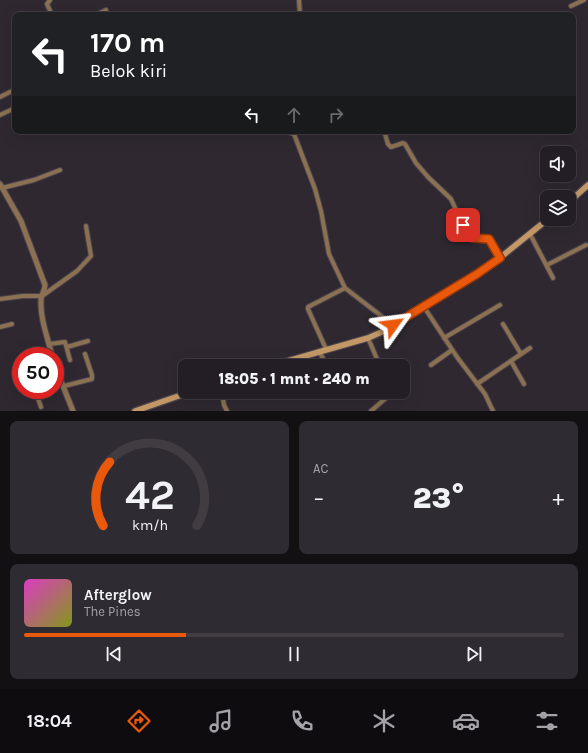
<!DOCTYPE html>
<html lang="id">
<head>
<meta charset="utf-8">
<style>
	:root { --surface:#231e25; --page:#2f2b32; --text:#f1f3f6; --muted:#a3a2a7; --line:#403c42; --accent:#ea580c }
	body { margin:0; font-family:Karla,sans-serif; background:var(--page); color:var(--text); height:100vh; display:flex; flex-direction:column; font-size:15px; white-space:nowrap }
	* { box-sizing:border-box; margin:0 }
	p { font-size:13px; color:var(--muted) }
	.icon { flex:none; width:22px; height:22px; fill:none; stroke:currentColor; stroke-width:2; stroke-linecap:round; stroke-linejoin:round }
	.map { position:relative; height:411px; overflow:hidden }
	.drawer { display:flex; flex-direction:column; gap:10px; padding:10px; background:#131014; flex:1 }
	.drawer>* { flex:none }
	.banner { position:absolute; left:12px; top:12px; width:564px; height:122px; border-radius:8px; box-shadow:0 4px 16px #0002,0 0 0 1px var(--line); background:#202124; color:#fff; overflow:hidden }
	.fabs { position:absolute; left:540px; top:146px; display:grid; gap:8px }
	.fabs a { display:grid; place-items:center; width:36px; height:36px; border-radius:8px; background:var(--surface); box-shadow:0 4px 16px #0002,0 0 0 1px var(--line); font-size:20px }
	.speed { position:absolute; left:12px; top:347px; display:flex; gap:8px; font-size:20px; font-weight:700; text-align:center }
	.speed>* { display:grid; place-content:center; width:52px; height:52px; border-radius:50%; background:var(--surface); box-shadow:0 4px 16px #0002,0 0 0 1px var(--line); line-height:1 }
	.speed .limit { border:6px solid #d22; background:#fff; color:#111 }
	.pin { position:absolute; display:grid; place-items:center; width:34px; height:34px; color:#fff; margin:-17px; border-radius:8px; box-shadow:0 2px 6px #0006 }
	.me { position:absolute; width:44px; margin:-22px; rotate:59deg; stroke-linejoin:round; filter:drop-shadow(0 0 3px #0008) }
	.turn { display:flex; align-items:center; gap:14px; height:84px; padding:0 12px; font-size:18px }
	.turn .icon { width:52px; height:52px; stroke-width:2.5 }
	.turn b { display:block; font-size:28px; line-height:34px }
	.lanes { display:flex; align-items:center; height:38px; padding:0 12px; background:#0003; justify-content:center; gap:20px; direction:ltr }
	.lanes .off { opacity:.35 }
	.big { font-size:30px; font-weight:800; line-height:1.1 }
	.drawer .tile { flex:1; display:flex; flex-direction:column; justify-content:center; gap:6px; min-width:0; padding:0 14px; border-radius:8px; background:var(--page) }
	.drawer .dial { align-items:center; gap:0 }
	.dial svg { height:104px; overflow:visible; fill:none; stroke:var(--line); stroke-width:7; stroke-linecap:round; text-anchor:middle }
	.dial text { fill:var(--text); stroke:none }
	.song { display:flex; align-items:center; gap:12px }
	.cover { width:48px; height:48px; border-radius:6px; background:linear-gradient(135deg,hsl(310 70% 55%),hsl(70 70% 35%)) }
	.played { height:4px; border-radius:2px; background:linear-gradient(90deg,var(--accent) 30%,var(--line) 30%) }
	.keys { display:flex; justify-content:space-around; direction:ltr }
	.heat { display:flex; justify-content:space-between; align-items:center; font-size:22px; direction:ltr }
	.drawer .tiles { flex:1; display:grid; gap:10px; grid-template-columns:1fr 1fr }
	.tile:last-child { grid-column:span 2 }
	.trip { position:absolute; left:178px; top:359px; width:232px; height:40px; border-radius:8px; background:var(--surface); box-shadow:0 4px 16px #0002,0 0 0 1px var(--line); font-weight:800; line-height:40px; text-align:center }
	.tab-bar { display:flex; height:64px; justify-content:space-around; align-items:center; background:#0e0c0f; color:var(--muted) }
	.tab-bar .icon { width:28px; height:28px }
	.tab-bar .on { color:var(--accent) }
	.tab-bar b { font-size:18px; color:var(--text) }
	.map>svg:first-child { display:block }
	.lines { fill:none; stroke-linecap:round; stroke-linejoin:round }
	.minor-casing { stroke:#4b444d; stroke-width:6 }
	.tertiary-casing { stroke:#4b444d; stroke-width:7 }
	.secondary-casing { stroke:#4b444d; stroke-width:8 }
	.minor { stroke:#8b7152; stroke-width:4 }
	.tertiary { stroke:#8b7152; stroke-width:5 }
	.secondary { stroke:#c39866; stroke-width:5.5 }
	.route-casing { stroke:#983908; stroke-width:10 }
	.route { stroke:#ea580c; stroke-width:7 }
</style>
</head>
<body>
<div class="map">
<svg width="588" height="411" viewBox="0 0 588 411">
	<rect width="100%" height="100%" fill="#2f2831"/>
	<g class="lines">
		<g class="minor-casing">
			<g id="minor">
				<polyline points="50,0 47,4 52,15"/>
				<polyline points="299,0 300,15"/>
				<polyline points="571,6 584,0"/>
				<polyline points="96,15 106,10"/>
				<polyline points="0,97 14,90"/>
				<polyline points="0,115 15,108"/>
				<polyline points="284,131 294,134 315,189 321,211 329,254 345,288 393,325"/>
				<polyline points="384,131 388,144 391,147 403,143 405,144 416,163 428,177 451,199 463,225 469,235 476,240 485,238 489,239 500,258"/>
				<polyline points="2,188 34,180 60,170"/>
				<polyline points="530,234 553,278"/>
				<polyline points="547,265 586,245"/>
				<polyline points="0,299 23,296 42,296 77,271 91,256 86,226"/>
				<polyline points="424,307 457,357 485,394 493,411"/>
				<polyline points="503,324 521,354"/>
				<polyline points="0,327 12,324"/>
				<polyline points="368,338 380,366"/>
				<polyline points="444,338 500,305"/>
				<polyline points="49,344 65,342 70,360"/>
				<polyline points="67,347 88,341"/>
				<polyline points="326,349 308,309 308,307 345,288"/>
				<polyline points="319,351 327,366"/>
				<polyline points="511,361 524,384"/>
				<polyline points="431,365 452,350"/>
				<polyline points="403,371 406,370"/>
				<polyline points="477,384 530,348"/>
				<polyline points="64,386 92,379 92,375 85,354"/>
				<polyline points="35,390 41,407"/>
				<polyline points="222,392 224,405 227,411"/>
				<polyline points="267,392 269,395"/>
				<polyline points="371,411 393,392"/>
			</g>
		</g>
		<g class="tertiary-casing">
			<g id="tertiary">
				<path d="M0 184 21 221 45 285C45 291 41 295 41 300 40 319 48 338 52 356"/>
				<polyline points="55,366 73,411"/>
			</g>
		</g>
		<g class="secondary-casing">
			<g id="secondary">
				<polyline points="569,202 588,185"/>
				<polyline points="270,366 368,338 384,331 477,274 496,261 548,219"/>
				<polyline points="135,411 190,392"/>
			</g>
		</g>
		<use href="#minor" class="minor"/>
		<use href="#tertiary" class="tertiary"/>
		<use href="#secondary" class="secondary"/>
	</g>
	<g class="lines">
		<g class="route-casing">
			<polyline id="route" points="393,325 477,274 500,258 489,239 473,238 463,225"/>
		</g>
		<use href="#route" class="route"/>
	</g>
</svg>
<div class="fabs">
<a><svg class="icon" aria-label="sound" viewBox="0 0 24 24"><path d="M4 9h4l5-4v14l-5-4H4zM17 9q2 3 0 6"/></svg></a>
<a><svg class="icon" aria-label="layers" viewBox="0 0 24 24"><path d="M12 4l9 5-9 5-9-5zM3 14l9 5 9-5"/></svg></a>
</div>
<div class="speed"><div class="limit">50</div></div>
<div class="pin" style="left:463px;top:225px;background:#d93025"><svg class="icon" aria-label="arrive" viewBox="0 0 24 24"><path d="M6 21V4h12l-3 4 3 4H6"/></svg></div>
<svg class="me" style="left:393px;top:325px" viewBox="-20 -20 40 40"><path d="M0-17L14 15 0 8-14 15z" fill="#ea580c" stroke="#fff" stroke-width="4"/></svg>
<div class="trip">18:05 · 1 mnt · 240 m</div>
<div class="banner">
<div class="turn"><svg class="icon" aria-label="left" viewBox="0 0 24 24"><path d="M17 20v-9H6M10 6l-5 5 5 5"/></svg><div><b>170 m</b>Belok kiri</div></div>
<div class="lanes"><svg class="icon" aria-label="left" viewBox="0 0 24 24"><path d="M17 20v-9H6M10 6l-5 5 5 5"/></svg><svg class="icon off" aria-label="ahead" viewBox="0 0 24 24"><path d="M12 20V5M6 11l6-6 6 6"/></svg><svg class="icon off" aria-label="right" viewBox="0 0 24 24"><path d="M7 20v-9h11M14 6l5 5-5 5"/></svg></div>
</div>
</div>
<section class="drawer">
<div class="tiles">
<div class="tile dial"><svg viewBox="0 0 100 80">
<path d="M14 69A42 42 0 1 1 86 69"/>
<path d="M14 69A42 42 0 0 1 19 20" stroke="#ea580c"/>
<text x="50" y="56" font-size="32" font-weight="700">42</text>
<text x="50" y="72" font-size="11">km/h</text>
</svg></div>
<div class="tile"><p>AC</p>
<div class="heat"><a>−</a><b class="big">23°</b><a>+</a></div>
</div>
<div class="tile">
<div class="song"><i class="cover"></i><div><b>Afterglow</b><p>The Pines</p></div></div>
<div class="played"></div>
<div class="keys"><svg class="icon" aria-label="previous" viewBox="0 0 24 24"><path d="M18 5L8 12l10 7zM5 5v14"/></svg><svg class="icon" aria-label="pause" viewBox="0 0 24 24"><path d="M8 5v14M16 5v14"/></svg><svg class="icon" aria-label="next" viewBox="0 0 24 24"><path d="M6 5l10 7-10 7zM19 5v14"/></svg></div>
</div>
</div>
</section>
<nav class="tab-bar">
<b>18:04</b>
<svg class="icon on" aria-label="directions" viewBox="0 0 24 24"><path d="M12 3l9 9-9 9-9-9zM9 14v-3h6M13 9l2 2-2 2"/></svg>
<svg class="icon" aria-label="music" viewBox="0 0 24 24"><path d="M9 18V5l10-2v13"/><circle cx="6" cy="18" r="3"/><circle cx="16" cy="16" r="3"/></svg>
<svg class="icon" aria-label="phone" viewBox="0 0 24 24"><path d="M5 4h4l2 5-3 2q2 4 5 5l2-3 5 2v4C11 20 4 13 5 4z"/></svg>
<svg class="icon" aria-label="climate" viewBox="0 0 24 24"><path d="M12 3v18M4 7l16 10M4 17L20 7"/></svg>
<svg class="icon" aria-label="car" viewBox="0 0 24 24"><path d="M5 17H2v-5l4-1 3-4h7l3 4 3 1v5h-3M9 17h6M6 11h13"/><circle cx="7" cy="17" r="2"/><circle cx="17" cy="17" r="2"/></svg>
<svg class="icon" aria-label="filters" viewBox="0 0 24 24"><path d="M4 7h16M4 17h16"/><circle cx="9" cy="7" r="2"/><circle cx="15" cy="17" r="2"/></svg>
</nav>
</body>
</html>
